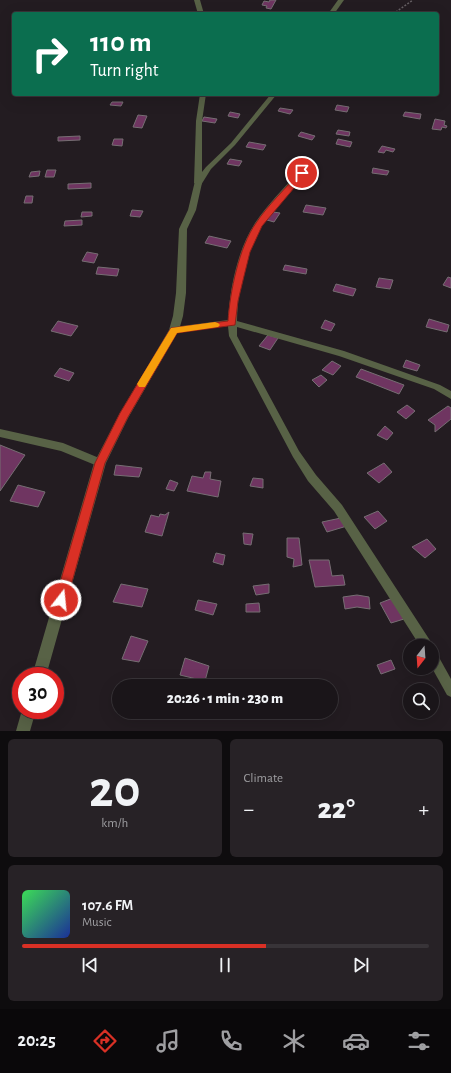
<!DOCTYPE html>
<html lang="en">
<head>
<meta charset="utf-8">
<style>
	:root { --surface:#1a1519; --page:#272226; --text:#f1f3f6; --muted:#9f9fa2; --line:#383438; --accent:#d93025 }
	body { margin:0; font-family:"Alegreya Sans",sans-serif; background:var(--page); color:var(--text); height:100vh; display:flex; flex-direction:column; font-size:15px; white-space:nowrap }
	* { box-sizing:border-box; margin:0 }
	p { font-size:13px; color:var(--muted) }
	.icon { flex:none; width:22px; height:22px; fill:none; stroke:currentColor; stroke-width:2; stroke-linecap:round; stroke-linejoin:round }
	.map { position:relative; height:731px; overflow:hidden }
	.details { display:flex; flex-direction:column; gap:8px; padding:8px; background:#0e0c0e; flex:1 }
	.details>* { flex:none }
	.banner { position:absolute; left:12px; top:12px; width:427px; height:84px; border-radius:4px; box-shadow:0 4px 16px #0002,0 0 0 1px var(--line); background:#0b6e4f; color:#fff; overflow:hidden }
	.needle { width:26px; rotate:197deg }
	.tools { position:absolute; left:403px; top:639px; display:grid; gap:8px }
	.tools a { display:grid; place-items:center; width:36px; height:36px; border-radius:50%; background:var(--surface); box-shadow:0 4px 16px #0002,0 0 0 1px var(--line); font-size:20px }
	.speed { position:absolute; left:12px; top:667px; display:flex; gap:8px; font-size:20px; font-weight:700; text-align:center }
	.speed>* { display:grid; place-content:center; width:52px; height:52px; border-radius:50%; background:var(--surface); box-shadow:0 4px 16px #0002,0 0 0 1px var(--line); line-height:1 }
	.speed .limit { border:6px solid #d22; background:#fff; color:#111 }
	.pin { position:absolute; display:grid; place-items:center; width:34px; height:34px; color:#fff; margin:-17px; border:2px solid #fff; border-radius:50%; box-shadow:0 1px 4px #0007 }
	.me { position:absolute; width:44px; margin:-22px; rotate:16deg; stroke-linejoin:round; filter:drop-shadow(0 0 3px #0008) }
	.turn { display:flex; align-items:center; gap:14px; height:84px; padding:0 12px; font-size:18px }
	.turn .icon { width:52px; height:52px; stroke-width:2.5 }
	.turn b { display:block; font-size:28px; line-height:34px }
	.big { font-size:30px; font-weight:800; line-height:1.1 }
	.details .widget { flex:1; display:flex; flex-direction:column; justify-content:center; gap:6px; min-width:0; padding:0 14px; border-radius:6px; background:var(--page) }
	.details .dial { align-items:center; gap:0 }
	.dial b { font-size:52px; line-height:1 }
	.song { display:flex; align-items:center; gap:12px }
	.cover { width:48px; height:48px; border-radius:6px; background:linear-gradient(135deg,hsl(130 70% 55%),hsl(230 70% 35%)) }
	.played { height:4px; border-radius:2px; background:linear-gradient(90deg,var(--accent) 60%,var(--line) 60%) }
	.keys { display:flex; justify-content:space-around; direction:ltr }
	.heat { display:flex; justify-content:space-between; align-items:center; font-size:22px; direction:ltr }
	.details .tiles { flex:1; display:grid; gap:8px; grid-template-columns:1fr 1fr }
	.widget:last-child { grid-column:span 2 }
	.trip { position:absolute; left:112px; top:679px; width:226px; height:40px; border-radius:20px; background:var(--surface); box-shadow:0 4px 16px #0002,0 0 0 1px var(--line); font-weight:800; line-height:40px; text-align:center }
	.tabs { display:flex; height:64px; justify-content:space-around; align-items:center; background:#0a080a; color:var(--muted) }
	.tabs .icon { width:28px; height:28px }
	.tabs .selected { color:var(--accent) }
	.tabs b { font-size:18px; color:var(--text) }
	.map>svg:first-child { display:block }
	.building { fill:#6f3561; stroke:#766e73 }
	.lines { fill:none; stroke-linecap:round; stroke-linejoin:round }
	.path { stroke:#666064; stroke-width:1.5; stroke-dasharray:2 1.5; stroke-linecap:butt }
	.lane { fill:#586246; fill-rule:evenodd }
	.street { fill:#586246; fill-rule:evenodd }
	.route { fill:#d93025; stroke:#8d1f18 }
	.slow { fill:#f59e0b }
</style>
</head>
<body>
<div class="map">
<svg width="451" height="731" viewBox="0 0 451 731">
	<rect width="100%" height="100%" fill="#231c21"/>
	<g class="building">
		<polygon points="270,0 276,0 271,9 266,8 267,6 262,5 264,1 269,2"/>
		<polygon points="112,102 123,102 121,106 110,105"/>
		<polygon points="337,105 349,107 347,112 335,110"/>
		<polygon points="280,108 293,110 290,114 278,111"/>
		<polygon points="230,112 240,114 238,118 228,116"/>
		<polygon points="405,112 421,114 420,119 403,116"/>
		<polygon points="138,115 147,116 142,128 133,127"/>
		<polygon points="204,117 217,119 215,123 202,121"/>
		<polygon points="435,119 445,121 444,125 447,126 446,128 442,127 441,130 432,129"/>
		<polygon points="338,130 350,132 349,136 336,134"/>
		<polygon points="301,132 315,136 312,140 298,136"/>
		<polygon points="80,136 80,140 58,141 58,137"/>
		<polygon points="114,139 123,139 122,146 112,145"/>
		<polygon points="338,139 352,142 350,147 336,144"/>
		<polygon points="249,142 266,145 263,150 246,147"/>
		<polygon points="382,146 395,149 393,152 386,150 384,153 378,152"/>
		<polygon points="230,159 242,161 239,166 227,164"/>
		<polygon points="373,168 389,171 387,175 372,173"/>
		<polygon points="47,170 56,170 54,177 45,177"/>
		<polygon points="40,171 39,176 29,177 31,172"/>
		<polygon points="91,183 91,188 68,189 68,184"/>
		<polygon points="26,196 33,196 32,203 24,203"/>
		<polygon points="306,205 326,208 323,215 303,212"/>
		<polygon points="132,210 143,211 140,217 130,216"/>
		<polygon points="82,212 92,212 92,216 81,217"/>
		<polygon points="273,212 280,213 274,222 267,220"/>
		<polygon points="82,220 82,225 64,226 65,221"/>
		<polygon points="209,236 231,241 227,248 205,243"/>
		<polygon points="87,252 98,254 94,263 82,261"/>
		<polygon points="285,265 307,269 306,274 283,270"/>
		<polygon points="98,267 119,269 117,276 96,274"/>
		<polygon points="448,277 451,278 451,288 443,285"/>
		<polygon points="379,278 393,280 390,289 376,287"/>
		<polygon points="336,284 356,289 353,296 333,291"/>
		<polygon points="429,319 449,325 447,332 426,327"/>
		<polygon points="325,320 335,324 331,331 321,328"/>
		<polygon points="58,321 78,326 71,336 51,331"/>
		<polygon points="268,335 278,338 270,350 259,346"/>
		<polygon points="406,360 420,365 417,371 403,367"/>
		<polygon points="332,361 341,366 333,375 322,370"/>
		<polygon points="60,368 74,373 69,381 54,376"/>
		<polygon points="361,369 404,385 399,394 356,377"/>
		<polygon points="321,375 327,380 319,387 312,380"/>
		<polygon points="407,405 415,411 406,419 397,412"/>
		<polygon points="448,406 451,408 451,419 435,432 435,425 428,420"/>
		<polygon points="385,426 393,433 387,440 377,435"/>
		<polygon points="0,445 25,455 0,491"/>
		<polygon points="384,463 392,472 379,483 367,473"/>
		<polygon points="116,465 142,468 139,477 114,475"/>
		<polygon points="205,472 211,472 210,479 221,481 218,497 187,491 192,476 203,478"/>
		<polygon points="253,478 263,479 263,488 250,486"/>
		<polygon points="170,480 178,483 174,491 166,489"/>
		<polygon points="18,485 45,492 38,507 10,501"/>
		<polygon points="378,511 387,521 375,529 364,517"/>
		<polygon points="169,512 162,536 145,532 151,515 159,517 160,514 165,515"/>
		<polygon points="341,518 347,526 327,532 322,522"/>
		<polygon points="243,533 253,534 251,545 244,544"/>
		<polygon points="287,538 299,538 302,565 293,567 294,559 287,557"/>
		<polygon points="427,539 436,549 425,558 412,547"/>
		<polygon points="216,553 225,555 223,565 213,562"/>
		<polygon points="309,560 329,560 332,576 343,575 345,585 315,587"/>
		<polygon points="121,584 148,589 142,607 113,602"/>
		<polygon points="269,584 269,593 256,595 253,586"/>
		<polygon points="357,595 369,597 370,609 357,607 345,609 343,597"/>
		<polygon points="393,598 404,619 391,623 380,603"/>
		<polygon points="198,600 217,604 213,615 195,610"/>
		<polygon points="259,603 260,612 246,612 246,604"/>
		<polygon points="131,636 148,641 139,662 122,659"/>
		<polygon points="185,658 209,666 205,681 180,675"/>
		<polygon points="391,660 395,669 381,674 377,665"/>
	</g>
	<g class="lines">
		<polyline class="path" points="393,14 413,0"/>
		<g class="lane">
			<polygon points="194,0 200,0 204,14 198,14"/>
			<polygon points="338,0 344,0 334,14 328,14"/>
			<polygon points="200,94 206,94 202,121 202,172 206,167 231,143 271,94 277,94 235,145 211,169 201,185 198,185 194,183 196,121"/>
			<path d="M299 171H305L306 173C293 189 278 203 266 219 245 248 238 287 237 321L344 351 440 385 451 391V399L434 389 339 356 237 327V336L299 451 316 475 342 505 431 642 433 646 432 648V646H420L334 511 308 481 293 457 229 336 228 326 174 333 170 330 174 327 228 320C230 288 237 251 255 223 268 204 284 188 299 171Z"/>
			<polygon points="0,429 63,443 104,460 105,463 104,466 100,467 61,451 0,437"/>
			<polygon points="432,650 436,652 451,679 451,697 447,695 432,668"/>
		</g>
		<g class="street">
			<polygon points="195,181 201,181 202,183 196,210 187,229 186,293 183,316 179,330 128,418 106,463 46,676 32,676 94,463 120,413 169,330 173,316 176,293 179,229 188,210"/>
			<polygon points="22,710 36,710 30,731 16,731"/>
		</g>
	</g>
	<path class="route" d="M302 171 305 172V175L262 226 250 252 244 276 238 301 235 325 177 333 128 417 105 463 67 600 65 604 61 605 57 604 55 600 95 463 120 413 171 328 228 321C230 292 239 247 256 223 268 205 285 189 300 172Z"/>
	<polygon class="slow" points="215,322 218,323 220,325 218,327 177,333 145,387 139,387 137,384 171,328"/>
</svg>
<div class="tools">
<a><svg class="needle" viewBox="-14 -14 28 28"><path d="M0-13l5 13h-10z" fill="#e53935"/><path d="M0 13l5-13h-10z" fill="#9f9fa2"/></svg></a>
<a><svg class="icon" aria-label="search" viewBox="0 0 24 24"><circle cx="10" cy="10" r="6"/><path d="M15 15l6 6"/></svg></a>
</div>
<div class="speed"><div class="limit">30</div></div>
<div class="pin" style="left:302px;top:173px;background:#d93025"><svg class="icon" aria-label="arrive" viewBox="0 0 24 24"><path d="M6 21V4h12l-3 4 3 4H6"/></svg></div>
<svg class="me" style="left:61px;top:600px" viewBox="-20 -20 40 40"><circle r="17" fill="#d93025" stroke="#fff" stroke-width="3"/><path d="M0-11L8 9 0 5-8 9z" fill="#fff"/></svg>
<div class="trip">20:26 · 1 min · 230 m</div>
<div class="banner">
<div class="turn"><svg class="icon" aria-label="right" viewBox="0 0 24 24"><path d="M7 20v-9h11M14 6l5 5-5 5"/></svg><div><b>110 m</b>Turn right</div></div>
</div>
</div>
<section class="details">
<div class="tiles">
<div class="widget dial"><b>20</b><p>km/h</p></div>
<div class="widget"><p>Climate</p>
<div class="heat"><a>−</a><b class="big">22°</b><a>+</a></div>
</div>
<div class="widget">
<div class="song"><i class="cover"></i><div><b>107.6 FM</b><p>Music</p></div></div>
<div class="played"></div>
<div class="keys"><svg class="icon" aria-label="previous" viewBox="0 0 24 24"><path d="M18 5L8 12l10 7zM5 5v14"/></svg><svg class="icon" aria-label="pause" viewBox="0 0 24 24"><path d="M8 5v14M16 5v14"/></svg><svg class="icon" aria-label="next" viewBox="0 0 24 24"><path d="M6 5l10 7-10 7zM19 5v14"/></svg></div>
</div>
</div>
</section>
<nav class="tabs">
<b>20:25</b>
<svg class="icon selected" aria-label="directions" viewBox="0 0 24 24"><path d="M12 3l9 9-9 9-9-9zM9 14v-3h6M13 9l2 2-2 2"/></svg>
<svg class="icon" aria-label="music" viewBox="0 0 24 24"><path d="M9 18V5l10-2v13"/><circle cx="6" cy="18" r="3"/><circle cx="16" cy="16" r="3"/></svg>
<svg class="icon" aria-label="phone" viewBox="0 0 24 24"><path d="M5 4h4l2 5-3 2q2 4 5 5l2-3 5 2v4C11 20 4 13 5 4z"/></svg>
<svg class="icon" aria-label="climate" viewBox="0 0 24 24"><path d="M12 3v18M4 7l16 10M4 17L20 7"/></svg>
<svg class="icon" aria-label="car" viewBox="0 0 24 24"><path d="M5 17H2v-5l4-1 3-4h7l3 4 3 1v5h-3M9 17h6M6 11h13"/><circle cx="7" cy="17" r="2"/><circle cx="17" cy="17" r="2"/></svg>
<svg class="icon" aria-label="filters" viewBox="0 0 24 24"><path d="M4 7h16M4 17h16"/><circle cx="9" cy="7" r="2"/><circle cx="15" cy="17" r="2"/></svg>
</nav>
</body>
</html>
